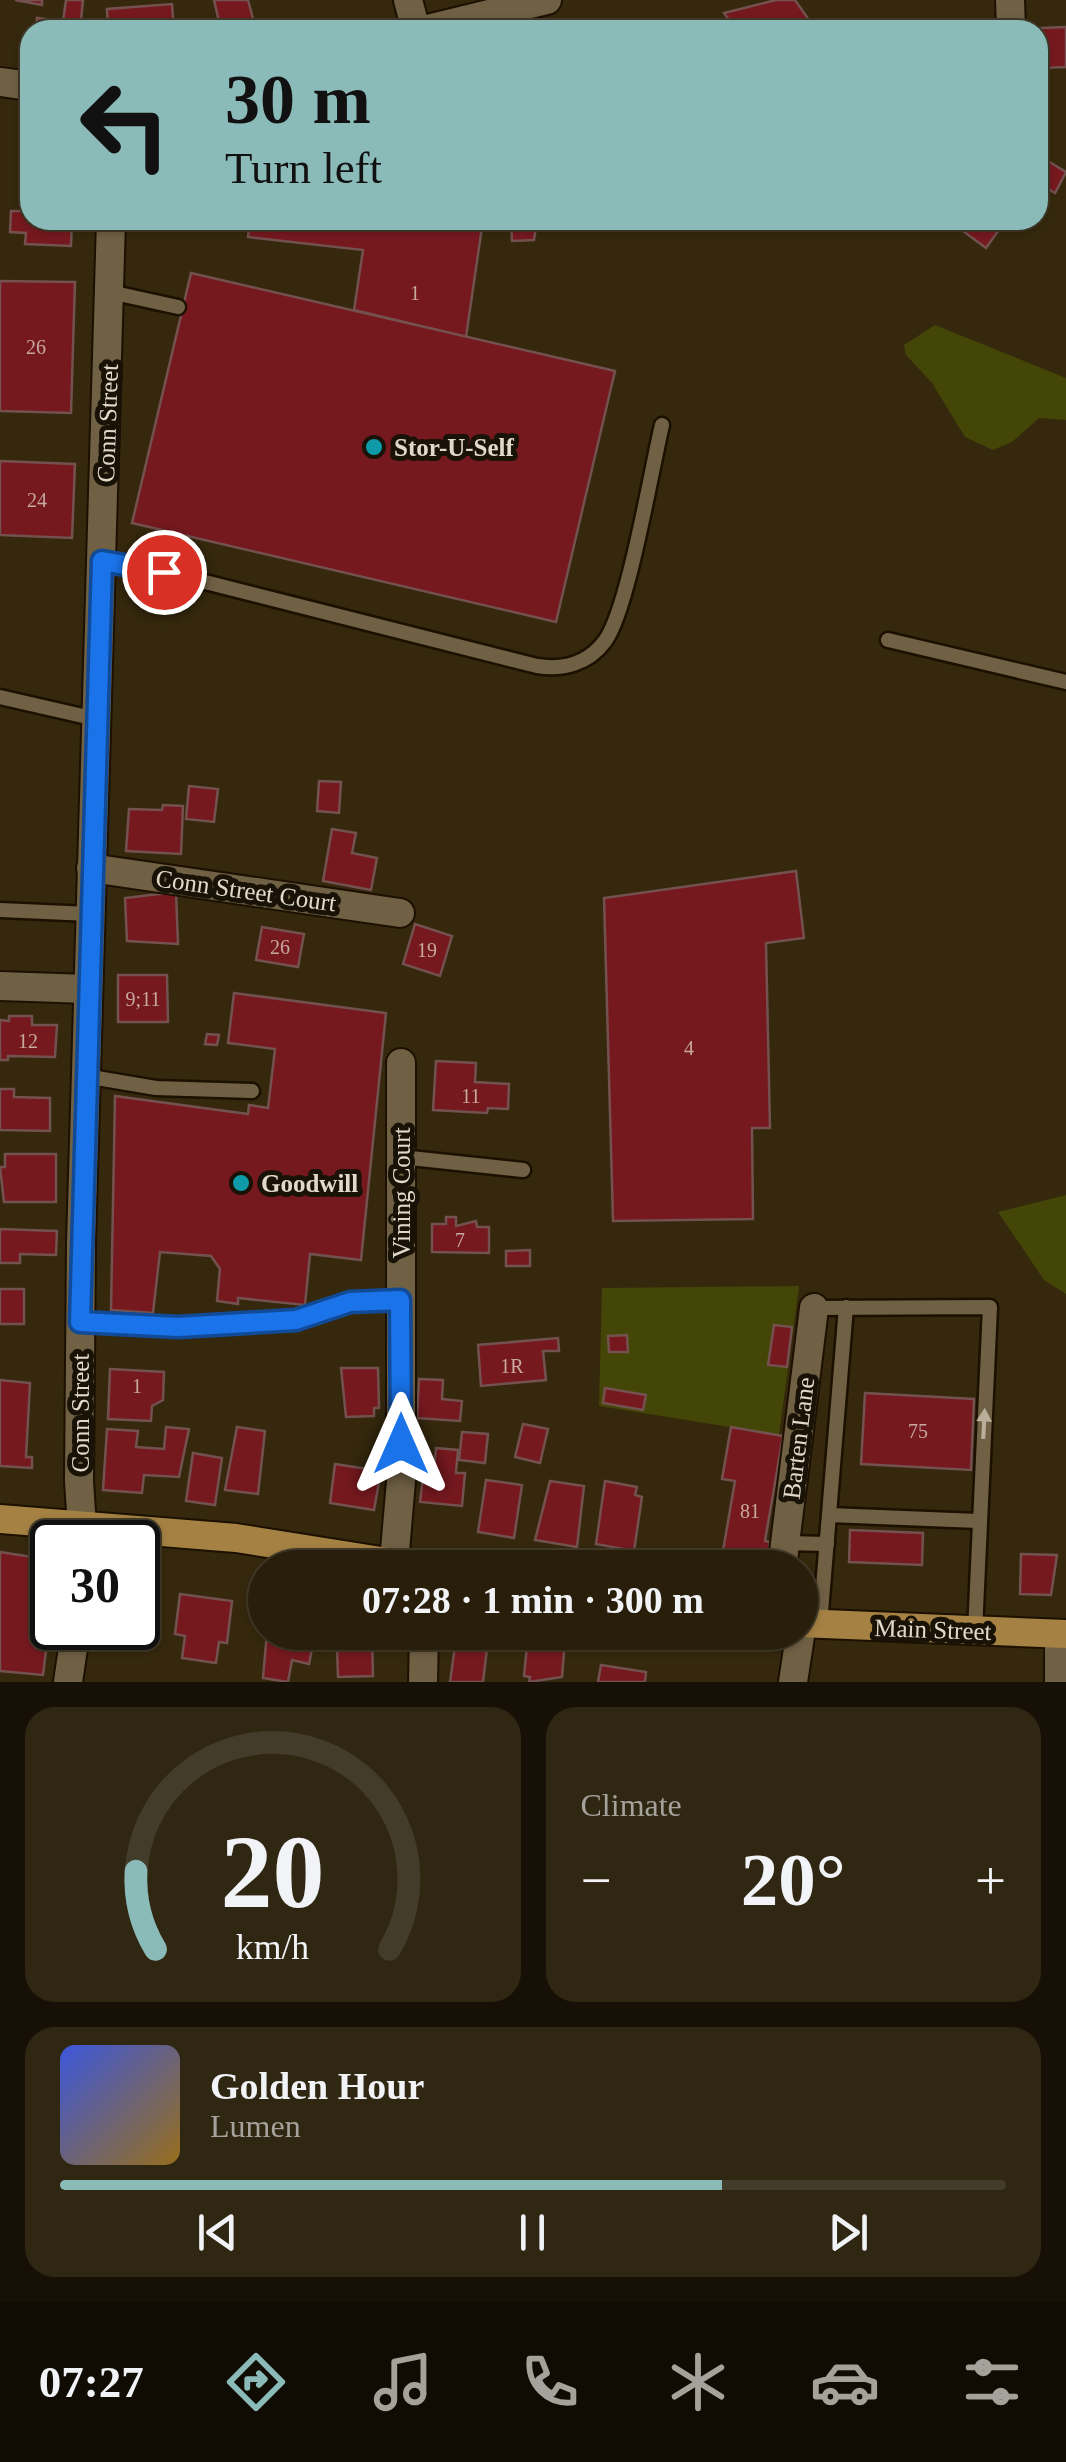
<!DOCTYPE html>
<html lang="en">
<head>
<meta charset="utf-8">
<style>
	:root { --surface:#281e0a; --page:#302713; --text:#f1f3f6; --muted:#a5a29c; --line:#443c2b; --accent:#8bbbb9 }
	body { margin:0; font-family:Georgia,serif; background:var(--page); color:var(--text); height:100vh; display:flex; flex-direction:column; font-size:38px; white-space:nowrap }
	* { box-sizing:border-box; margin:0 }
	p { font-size:32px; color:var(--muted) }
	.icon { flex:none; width:55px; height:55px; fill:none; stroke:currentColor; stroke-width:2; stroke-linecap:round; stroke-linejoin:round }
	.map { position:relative; height:1682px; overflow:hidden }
	.panel { display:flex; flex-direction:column; gap:25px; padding:25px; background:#161006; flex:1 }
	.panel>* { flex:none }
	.hud { position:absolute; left:20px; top:20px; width:1028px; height:210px; border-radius:30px; box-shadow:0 2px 8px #0004,0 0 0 2px var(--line); background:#8bbbb9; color:#111; overflow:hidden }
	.speed { position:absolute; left:30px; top:1520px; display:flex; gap:20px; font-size:50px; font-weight:700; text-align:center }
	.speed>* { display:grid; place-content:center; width:130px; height:130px; border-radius:50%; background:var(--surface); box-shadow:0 2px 8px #0004,0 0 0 2px var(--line); line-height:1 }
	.speed .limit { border:5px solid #111; border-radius:15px; background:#fff; color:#111 }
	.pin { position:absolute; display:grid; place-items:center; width:85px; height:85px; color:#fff; margin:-42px; border:5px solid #fff; border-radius:50%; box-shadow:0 2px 10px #0007 }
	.me { position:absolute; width:110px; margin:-55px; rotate:0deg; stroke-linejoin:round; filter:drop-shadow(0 0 8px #0008) }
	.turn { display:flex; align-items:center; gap:35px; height:210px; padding:0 40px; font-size:45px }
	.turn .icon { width:130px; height:130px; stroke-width:2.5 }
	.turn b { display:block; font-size:70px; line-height:85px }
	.big { font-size:75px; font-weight:700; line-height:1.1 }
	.panel .card { flex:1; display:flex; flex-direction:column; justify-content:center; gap:15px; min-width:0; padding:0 35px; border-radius:30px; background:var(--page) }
	.panel .dial { align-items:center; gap:0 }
	.dial svg { height:260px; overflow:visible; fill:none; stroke:var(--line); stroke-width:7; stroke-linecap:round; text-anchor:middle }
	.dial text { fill:var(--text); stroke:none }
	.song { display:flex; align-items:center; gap:30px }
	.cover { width:120px; height:120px; border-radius:15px; background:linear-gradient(135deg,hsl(230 70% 55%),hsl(40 70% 35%)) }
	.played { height:10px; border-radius:5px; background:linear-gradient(90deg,var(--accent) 70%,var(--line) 70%) }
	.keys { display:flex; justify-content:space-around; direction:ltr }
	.heat { display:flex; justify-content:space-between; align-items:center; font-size:55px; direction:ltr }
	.panel .tiles { flex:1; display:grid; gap:25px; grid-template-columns:1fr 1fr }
	.card:last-child { grid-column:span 2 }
	.trip { position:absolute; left:248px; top:1550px; width:570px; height:100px; border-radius:50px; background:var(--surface); box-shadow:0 2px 8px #0004,0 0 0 2px var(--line); font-weight:700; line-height:100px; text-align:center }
	.tabs { display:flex; height:160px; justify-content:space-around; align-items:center; background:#100c04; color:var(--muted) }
	.tabs .icon { width:70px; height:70px }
	.tabs .active { color:var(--accent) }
	.tabs b { font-size:45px; color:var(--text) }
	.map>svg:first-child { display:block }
	.green { fill:#434607 }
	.building { fill:#76191f; stroke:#73514f; stroke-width:2.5 }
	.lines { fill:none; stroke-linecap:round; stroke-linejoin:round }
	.service-casing { stroke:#1c1000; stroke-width:19 }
	.minor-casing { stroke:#1c1000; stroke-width:32 }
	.primary-casing { stroke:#1c1000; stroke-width:32 }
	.service { stroke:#706145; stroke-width:14 }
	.minor { stroke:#706145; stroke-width:28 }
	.primary { stroke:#a58243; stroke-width:28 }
	.oneway { fill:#baaf9b }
	.route-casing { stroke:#114b97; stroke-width:25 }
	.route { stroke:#1a73e8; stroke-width:18 }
	.culture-dot { fill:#0f9aa8; stroke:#181207; stroke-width:4 }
	.labels { text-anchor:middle; stroke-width:10; stroke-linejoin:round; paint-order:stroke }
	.number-label { font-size:20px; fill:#c7a99f }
	.street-label { font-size:25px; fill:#e2d9ca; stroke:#181207 }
	.poi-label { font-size:25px; font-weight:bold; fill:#e2d9ca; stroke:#181207; text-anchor:start }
</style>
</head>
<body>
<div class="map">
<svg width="1066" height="1682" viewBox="0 0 1066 1682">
	<rect width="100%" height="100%" fill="#35280d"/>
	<g class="green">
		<polygon points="935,325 1066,378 1066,420 1039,418 1012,442 993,450 965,437 932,383 906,355 904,345"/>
		<polygon points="1066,1195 1066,1294 1044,1280 998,1212"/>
		<polygon points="799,1286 779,1435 599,1406 602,1288"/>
	</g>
	<g class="building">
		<polygon points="15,0 42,0 42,5"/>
		<polygon points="66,0 83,0 80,30 36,30 37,18 63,21"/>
		<polygon points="214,0 248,0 256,30 221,30"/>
		<polygon points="776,0 795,0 816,30 736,30 724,13"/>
		<polygon points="172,4 174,30 108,30 107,9"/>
		<polygon points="1066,27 1066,67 1042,68 1041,28"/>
		<polygon points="1038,155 1066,172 1055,193 1038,183"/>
		<polygon points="25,163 30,163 30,200 22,199"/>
		<polygon points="11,211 30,211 30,220 72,220 71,246 25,244 26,233 10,232"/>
		<polygon points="250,220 483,220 466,337 354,310 363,250 248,237"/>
		<polygon points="511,220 537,220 534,240 512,241"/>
		<polygon points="948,220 1006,220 986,248"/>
		<polygon points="191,273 615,371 556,622 132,523"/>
		<polygon points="0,281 75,282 71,413 0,411"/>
		<polygon points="0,461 75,464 72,538 0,535"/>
		<polygon points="319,781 341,782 339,813 317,811"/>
		<polygon points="189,786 218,789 214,822 186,819"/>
		<polygon points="163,805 183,806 181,854 126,851 129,809 162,810"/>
		<polygon points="332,829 356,833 352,853 377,858 371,890 323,881"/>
		<polygon points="796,871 804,938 766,943 770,1128 752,1128 753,1219 613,1221 604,898"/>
		<polygon points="176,892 178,944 127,941 125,898"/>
		<polygon points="415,924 452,936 440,976 403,964"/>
		<polygon points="262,927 304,934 298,967 256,960"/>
		<polygon points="118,975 167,975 168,1022 118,1022"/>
		<polygon points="234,993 386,1013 361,1260 310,1254 305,1305 238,1298 238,1304 217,1301 220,1269 211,1256 160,1252 153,1313 111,1310 115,1096 248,1114 249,1105 268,1108 275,1049 228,1043"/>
		<polygon points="9,1016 32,1016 32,1025 57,1025 55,1057 8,1056 8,1060 0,1060 0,1020 9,1021"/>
		<polygon points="207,1034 219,1035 217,1045 205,1044"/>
		<polygon points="436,1061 476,1063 475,1082 509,1084 508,1109 488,1108 487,1113 433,1110"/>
		<polygon points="0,1089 14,1089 14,1097 50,1098 50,1131 0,1130"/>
		<polygon points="5,1154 56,1154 56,1202 4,1202 0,1167 5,1167"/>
		<polygon points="446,1217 456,1217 456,1226 476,1221 477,1227 489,1227 489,1253 432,1252 432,1224 446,1224"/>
		<polygon points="0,1229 57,1231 56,1255 20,1254 20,1263 0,1263"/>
		<polygon points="530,1250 530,1266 506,1266 506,1251"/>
		<rect x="0" y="1289" width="24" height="35"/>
		<polygon points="774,1325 792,1327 787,1367 768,1365"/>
		<polygon points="627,1335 628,1352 609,1352 608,1336"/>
		<polygon points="558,1338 559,1351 543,1351 546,1380 481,1386 478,1345"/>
		<polygon points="341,1368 378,1368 379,1408 374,1408 374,1416 346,1417"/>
		<polygon points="110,1369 164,1372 163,1400 152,1406 151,1421 108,1419"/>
		<polygon points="419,1379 443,1380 442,1399 462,1401 460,1421 417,1418"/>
		<polygon points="0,1380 30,1383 26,1457 32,1457 32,1468 0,1466"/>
		<polygon points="605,1388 646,1395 643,1410 603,1403"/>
		<polygon points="865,1393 974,1399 971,1470 861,1464"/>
		<polygon points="523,1424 548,1429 540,1463 515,1457"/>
		<polygon points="166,1427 189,1429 179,1477 144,1475 142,1493 103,1490 107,1429 138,1431 136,1447 164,1449"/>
		<polygon points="237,1427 265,1431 258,1494 225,1490"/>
		<polygon points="731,1427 783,1436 765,1541 770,1542 765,1568 720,1568 735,1481 722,1479"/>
		<polygon points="462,1432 488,1434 485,1463 459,1460"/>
		<polygon points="436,1448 458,1450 456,1473 465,1473 462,1506 420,1502 424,1468 434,1469"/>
		<polygon points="193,1453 222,1458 215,1505 186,1501"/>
		<polygon points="335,1464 381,1471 374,1510 330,1503"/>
		<polygon points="486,1480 522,1485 514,1538 478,1532"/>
		<polygon points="550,1481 584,1486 577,1547 535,1540"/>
		<polygon points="605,1481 637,1487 635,1495 642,1497 634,1551 596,1544"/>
		<polygon points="850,1530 923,1533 922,1565 849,1562"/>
		<polygon points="0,1552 52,1560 52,1603 43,1675 0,1671"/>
		<polygon points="1021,1554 1057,1555 1051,1595 1020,1594"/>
		<polygon points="138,1583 158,1586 160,1591 152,1645 113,1640 115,1628 138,1628"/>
		<polygon points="180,1594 232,1601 227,1643 219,1642 216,1663 182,1658 185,1636 175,1634"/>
		<polygon points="267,1632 305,1632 304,1638 314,1639 309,1664 292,1660 288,1682 263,1678"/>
		<polygon points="457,1632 514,1632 513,1643 488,1640 483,1682 450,1682"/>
		<polygon points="344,1633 372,1633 373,1676 338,1677 337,1649 344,1649"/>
		<polygon points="528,1636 565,1640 562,1677 529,1682 530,1677 524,1676"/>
		<polygon points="601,1665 646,1672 645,1682 598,1682"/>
	</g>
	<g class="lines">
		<g class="service-casing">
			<g id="service">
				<polyline points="110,292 178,307"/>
				<path d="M101 561 126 562 537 666C563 670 588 664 605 641 628 610 651 471 662 425"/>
				<polyline points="888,640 1066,682"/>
				<polyline points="0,697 96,719"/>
				<polyline points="0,910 90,914"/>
				<polyline points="85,1076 156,1088 252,1091"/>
				<polyline points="401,1157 523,1170"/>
				<polyline points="814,1308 990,1307 975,1631"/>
				<polyline points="80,1322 178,1327 296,1320 351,1302 401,1299"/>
				<polyline points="829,1515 978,1521"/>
				<polyline points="786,1543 827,1544"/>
				<polyline points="820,1624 846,1307"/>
			</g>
		</g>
		<g class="minor-casing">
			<g id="minor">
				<polyline points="408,0 416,30"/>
				<polyline points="1010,0 1011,30"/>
				<polyline points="423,30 547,0"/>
				<polyline points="0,82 30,86"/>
				<polyline points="91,868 400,913"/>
				<polyline points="0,986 88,989"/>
				<polyline points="83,1542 79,1481 81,1243 111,220"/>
				<polyline points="394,1562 401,1481 401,1063"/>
				<polyline points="782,1568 814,1308"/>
				<polyline points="68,1682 76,1628"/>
				<polyline points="423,1682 424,1632"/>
				<polyline points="793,1682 802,1623"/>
				<polyline points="1059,1682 1059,1634"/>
			</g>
		</g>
		<g class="primary-casing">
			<g id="primary">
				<polyline points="0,1519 236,1538 425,1568"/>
				<polyline points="800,1623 1066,1634"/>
			</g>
		</g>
		<use href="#service" class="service"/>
		<use href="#minor" class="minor"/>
		<use href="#primary" class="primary"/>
	</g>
	<defs><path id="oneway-solid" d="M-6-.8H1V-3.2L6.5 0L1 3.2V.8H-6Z" transform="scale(2.5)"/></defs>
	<use class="oneway" href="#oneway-solid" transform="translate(984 1424) rotate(-87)"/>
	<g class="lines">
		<g class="route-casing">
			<polyline id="route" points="164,572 102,561 80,1322 178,1327 296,1320 350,1302 400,1300 401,1444"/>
		</g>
		<use href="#route" class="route"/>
	</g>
	<g class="culture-dot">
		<circle cx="374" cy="447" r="10"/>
		<circle cx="241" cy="1183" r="10"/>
	</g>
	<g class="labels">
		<g class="number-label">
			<text x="415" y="300">1</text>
			<text x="36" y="354">26</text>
			<text x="37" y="507">24</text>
			<text x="280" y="954">26</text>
			<text x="427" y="957">19</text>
			<text x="143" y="1006">9;11</text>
			<text x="28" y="1048">12</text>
			<text x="689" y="1055">4</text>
			<text x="471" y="1103">11</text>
			<text x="460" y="1247">7</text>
			<text x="512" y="1373">1R</text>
			<text x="137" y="1393">1</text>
			<text x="918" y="1438">75</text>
			<text x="750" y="1518">81</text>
		</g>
		<g class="street-label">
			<text transform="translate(107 423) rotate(-88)" y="9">Conn Street</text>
			<text transform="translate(246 890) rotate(8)" y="9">Conn Street Court</text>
			<text transform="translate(401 1193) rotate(-90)" y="9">Vining Court</text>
			<text transform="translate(80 1413) rotate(-90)" y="9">Conn Street</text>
			<text transform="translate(798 1438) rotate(-83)" y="9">Barten Lane</text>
			<text transform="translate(933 1629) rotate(2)" y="9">Main Street</text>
		</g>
		<g class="poi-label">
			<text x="394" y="456">Stor-U-Self</text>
			<text x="261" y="1192">Goodwill</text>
		</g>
	</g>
</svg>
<div class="speed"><div class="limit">30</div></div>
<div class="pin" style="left:164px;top:572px;background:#d93025"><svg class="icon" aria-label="arrive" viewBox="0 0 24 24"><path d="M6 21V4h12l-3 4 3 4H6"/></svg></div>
<svg class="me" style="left:401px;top:1444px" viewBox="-20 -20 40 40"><path d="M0-17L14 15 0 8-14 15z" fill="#1a73e8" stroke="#fff" stroke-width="4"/></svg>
<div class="trip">07:28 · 1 min · 300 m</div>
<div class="hud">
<div class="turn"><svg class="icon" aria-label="left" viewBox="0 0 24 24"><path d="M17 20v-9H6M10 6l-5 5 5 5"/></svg><div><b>30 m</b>Turn left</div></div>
</div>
</div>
<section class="panel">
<div class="tiles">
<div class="card dial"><svg viewBox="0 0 100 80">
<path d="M14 69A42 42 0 1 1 86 69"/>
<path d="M14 69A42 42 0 0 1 8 45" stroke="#8bbbb9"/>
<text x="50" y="56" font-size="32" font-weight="700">20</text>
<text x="50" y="72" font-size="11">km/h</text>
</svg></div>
<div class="card"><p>Climate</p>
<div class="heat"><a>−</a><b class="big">20°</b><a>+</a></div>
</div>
<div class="card">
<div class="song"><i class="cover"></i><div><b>Golden Hour</b><p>Lumen</p></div></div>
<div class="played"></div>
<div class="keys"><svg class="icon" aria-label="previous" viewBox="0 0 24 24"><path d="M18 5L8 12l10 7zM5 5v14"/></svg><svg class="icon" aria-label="pause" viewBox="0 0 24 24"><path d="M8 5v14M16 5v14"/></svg><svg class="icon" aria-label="next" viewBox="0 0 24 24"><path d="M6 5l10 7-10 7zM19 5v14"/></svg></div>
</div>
</div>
</section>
<nav class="tabs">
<b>07:27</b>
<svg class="icon active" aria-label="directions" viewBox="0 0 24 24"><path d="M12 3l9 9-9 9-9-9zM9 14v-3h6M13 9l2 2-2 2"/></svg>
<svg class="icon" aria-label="music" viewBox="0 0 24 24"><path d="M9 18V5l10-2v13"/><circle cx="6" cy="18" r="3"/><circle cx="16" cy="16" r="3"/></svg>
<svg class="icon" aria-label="phone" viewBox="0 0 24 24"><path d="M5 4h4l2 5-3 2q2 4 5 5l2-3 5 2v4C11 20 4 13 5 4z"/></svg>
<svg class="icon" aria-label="climate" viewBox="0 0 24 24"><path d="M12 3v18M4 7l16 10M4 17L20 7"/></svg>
<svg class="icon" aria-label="car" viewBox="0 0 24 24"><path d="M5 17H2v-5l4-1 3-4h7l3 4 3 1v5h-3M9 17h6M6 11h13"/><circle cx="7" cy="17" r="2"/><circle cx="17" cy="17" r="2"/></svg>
<svg class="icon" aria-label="filters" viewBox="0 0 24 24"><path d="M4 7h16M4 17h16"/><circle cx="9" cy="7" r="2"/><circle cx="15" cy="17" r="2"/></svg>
</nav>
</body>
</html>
